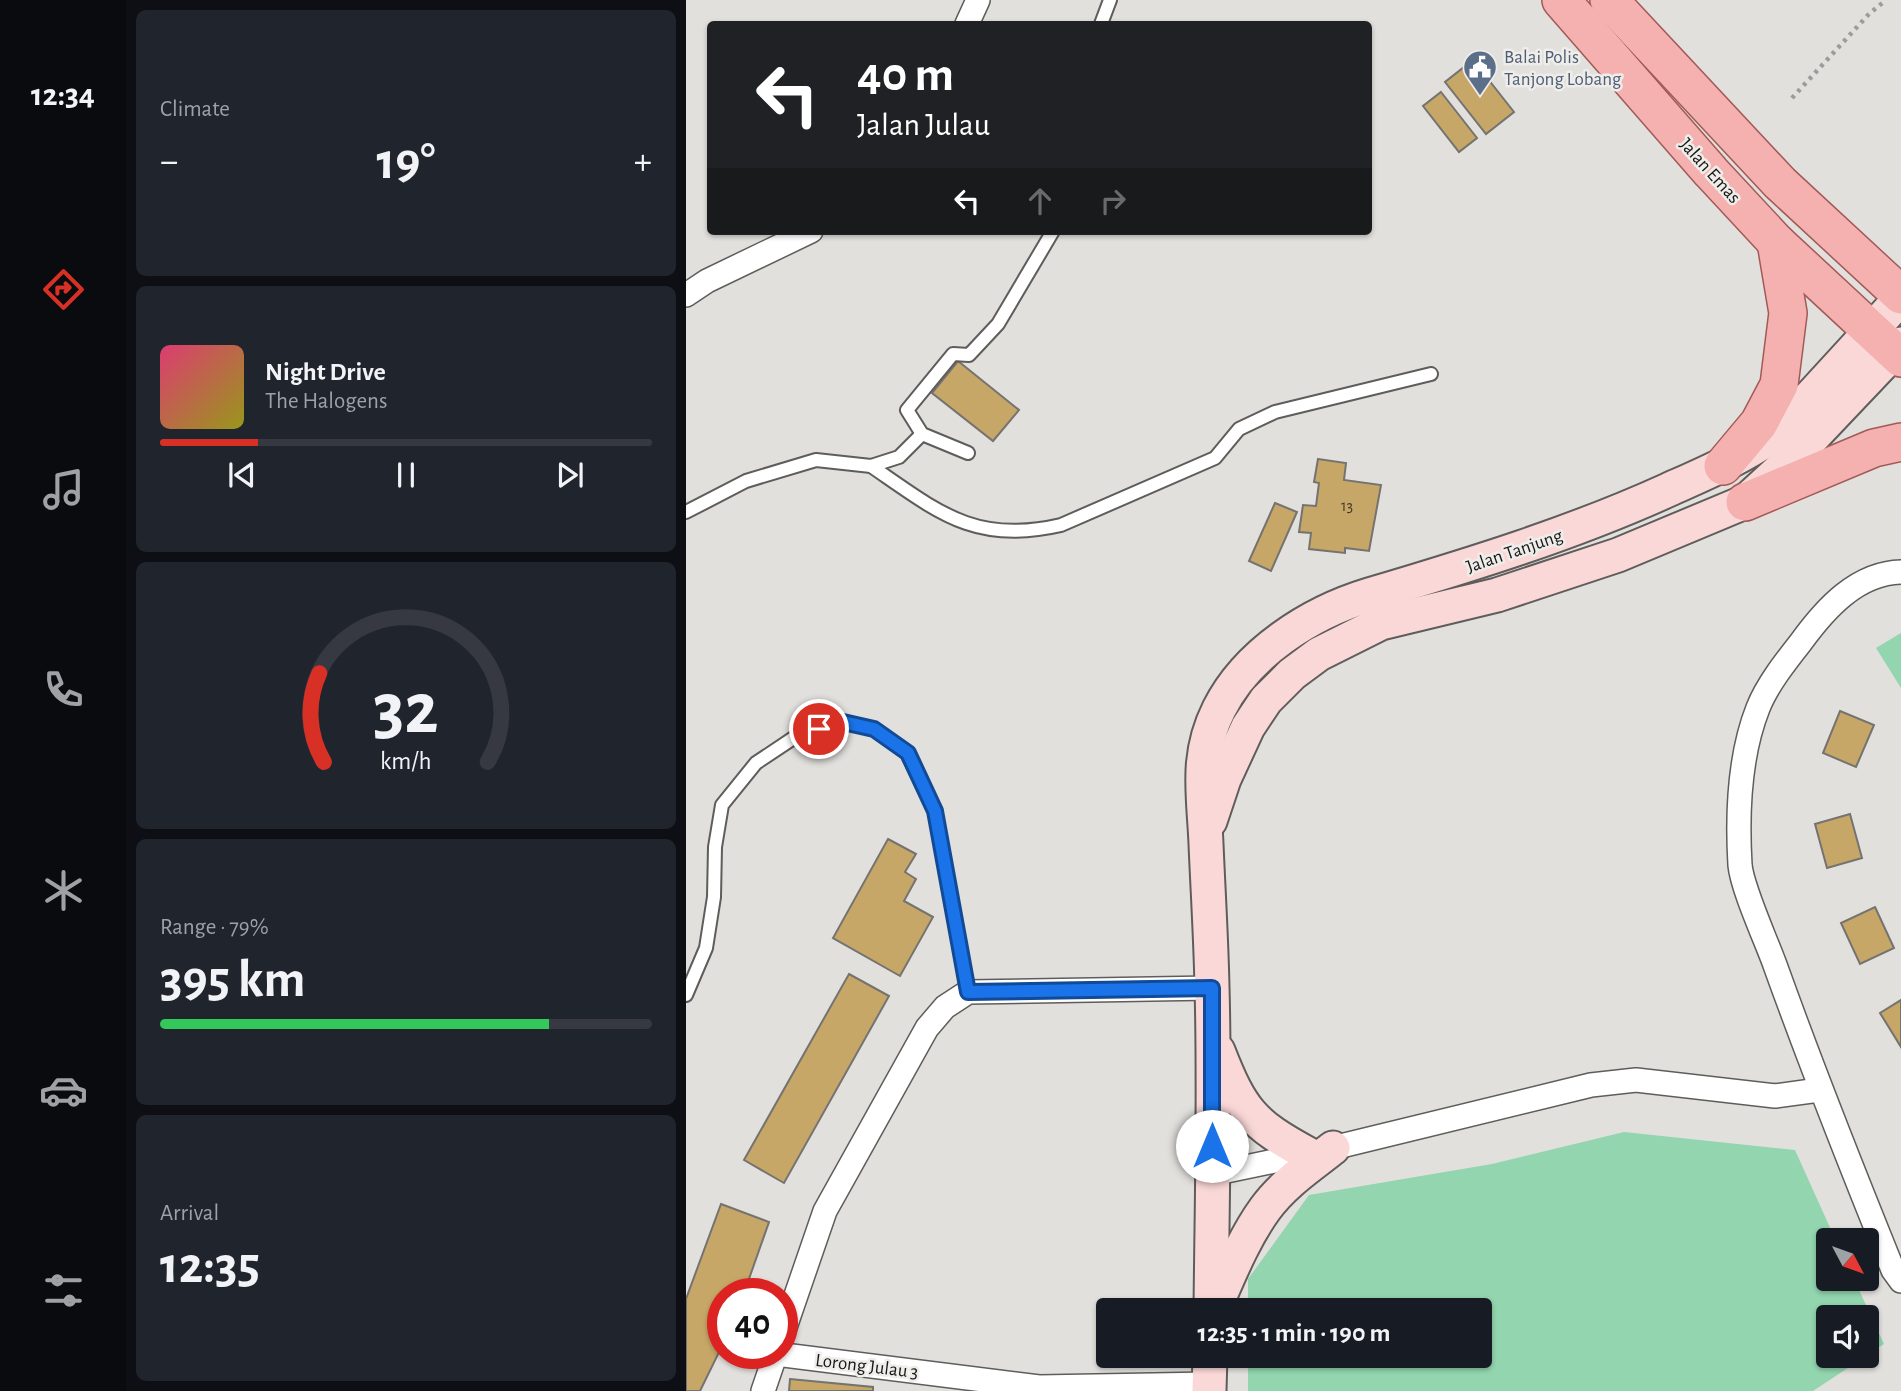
<!DOCTYPE html>
<html lang="en">
<head>
<meta charset="utf-8">
<style>
	:root { --surface:#171b24; --page:#20242c; --text:#f1f3f6; --muted:#9ea1a6; --line:#363941; --accent:#d93025 }
	body { margin:0; font-family:"Alegreya Sans",sans-serif; background:var(--page); color:var(--text); height:100vh; display:flex; flex-direction:column; font-size:26px; white-space:nowrap }
	* { box-sizing:border-box; margin:0 }
	p { font-size:23px; color:var(--muted) }
	.icon { flex:none; width:38px; height:38px; fill:none; stroke:currentColor; stroke-width:2; stroke-linecap:round; stroke-linejoin:round }
	.map { position:relative; flex:1; overflow:hidden }
	.drawer { display:flex; flex-direction:column; gap:10px; padding:10px; background:#0d0f14; width:560px }
	.drawer>* { flex:none }
	.guide { position:absolute; left:21px; top:21px; width:665px; height:214px; border-radius:7px; box-shadow:0 2px 5px #0004; background:#202124; color:#fff; overflow:hidden }
	.needle { width:46px; rotate:131deg }
	.controls { position:absolute; left:1130px; top:1228px; display:grid; gap:14px }
	.controls a { display:grid; place-items:center; width:63px; height:63px; border-radius:7px; background:var(--surface); box-shadow:0 2px 5px #0004; font-size:35px }
	.speed { position:absolute; left:21px; top:1278px; display:flex; gap:14px; font-size:35px; font-weight:700; text-align:center }
	.speed>* { display:grid; place-content:center; width:91px; height:91px; border-radius:50%; background:var(--surface); box-shadow:0 2px 5px #0004; line-height:1 }
	.speed .limit { border:10px solid #d22; background:#fff; color:#111 }
	.pin { position:absolute; display:grid; place-items:center; width:60px; height:60px; color:#fff; margin:-30px; border:4px solid #fff; border-radius:50%; box-shadow:0 2px 7px #0007 }
	.me { position:absolute; width:77px; margin:-38px; rotate:0deg; stroke-linejoin:round; filter:drop-shadow(0 0 5px #0008) }
	.turn { display:flex; align-items:center; gap:24px; height:147px; padding:0 35px; font-size:32px }
	.turn .icon { width:91px; height:91px; stroke-width:2.5 }
	.turn b { display:block; font-size:49px; line-height:60px }
	.lanes { display:flex; align-items:center; height:66px; padding:0 35px; background:#0003; justify-content:center; gap:35px; direction:ltr }
	.lanes .off { opacity:.35 }
	.big { font-size:52px; font-weight:700; line-height:1.1 }
	.drawer .card { flex:1; display:flex; flex-direction:column; justify-content:center; gap:10px; min-width:0; padding:0 24px; border-radius:10px; background:var(--page) }
	.drawer .dial { align-items:center; gap:0 }
	.dial svg { height:182px; overflow:visible; fill:none; stroke:var(--line); stroke-width:7; stroke-linecap:round; text-anchor:middle }
	.dial text { fill:var(--text); stroke:none }
	.song { display:flex; align-items:center; gap:21px }
	.cover { width:84px; height:84px; border-radius:10px; background:linear-gradient(135deg,hsl(340 70% 55%),hsl(60 70% 35%)) }
	.played { height:7px; border-radius:4px; background:linear-gradient(90deg,var(--accent) 20%,var(--line) 20%) }
	.keys { display:flex; justify-content:space-around; direction:ltr }
	.heat { display:flex; justify-content:space-between; align-items:center; font-size:38px; direction:ltr }
	.charge { height:10px; border-radius:5px; background:linear-gradient(90deg,#34c759 79%,var(--line) 0) }
	.trip { position:absolute; left:410px; top:1298px; width:396px; height:70px; border-radius:7px; background:var(--surface); box-shadow:0 2px 5px #0004; font-weight:700; line-height:70px; text-align:center }
	main { display:flex; flex:1; min-height:0 }
	.dock { display:flex; flex-direction:column; width:126px; justify-content:space-around; align-items:center; background:#090b0e; color:var(--muted) }
	.dock .icon { width:49px; height:49px }
	.dock .current { color:var(--accent) }
	.dock b { font-size:32px; color:var(--text) }
	.map>svg:first-child { display:block }
	.green { fill:#92d5ae }
	.building { fill:#c7a768; stroke:#757370; stroke-width:2 }
	.lines { fill:none; stroke-linecap:round; stroke-linejoin:round }
	.lane-casing { stroke:#5f5d5b; stroke-width:16 }
	.street-casing { stroke:#5f5d5b; stroke-width:26 }
	.secondary-casing { stroke:#5f5d5b; stroke-width:37 }
	.primary-casing { stroke:#a25a57; stroke-width:40 }
	.path { stroke:#9c9c9a; stroke-width:4.5; stroke-dasharray:3.5 5; stroke-linecap:butt }
	.lane { stroke:#fff; stroke-width:12 }
	.street { stroke:#fff; stroke-width:23 }
	.secondary { stroke:#fad8d7; stroke-width:33 }
	.primary { stroke:#f4b1af; stroke-width:37 }
	.route-casing { stroke:#114b97; stroke-width:18 }
	.route { stroke:#1a73e8; stroke-width:12 }
	.labels { text-anchor:middle; stroke-width:5; stroke-linejoin:round; paint-order:stroke }
	.number-label { font-size:16px; fill:#443c2b }
	.service-label { font-size:19px; fill:#4e5e75; stroke:#efedea; text-anchor:start }
	.street-label { font-size:19px; fill:#181817; stroke:#efedea }
</style>
</head>
<body>
<main>
<nav class="dock">
<b>12:34</b>
<svg class="icon current" aria-label="directions" viewBox="0 0 24 24"><path d="M12 3l9 9-9 9-9-9zM9 14v-3h6M13 9l2 2-2 2"/></svg>
<svg class="icon" aria-label="music" viewBox="0 0 24 24"><path d="M9 18V5l10-2v13"/><circle cx="6" cy="18" r="3"/><circle cx="16" cy="16" r="3"/></svg>
<svg class="icon" aria-label="phone" viewBox="0 0 24 24"><path d="M5 4h4l2 5-3 2q2 4 5 5l2-3 5 2v4C11 20 4 13 5 4z"/></svg>
<svg class="icon" aria-label="climate" viewBox="0 0 24 24"><path d="M12 3v18M4 7l16 10M4 17L20 7"/></svg>
<svg class="icon" aria-label="car" viewBox="0 0 24 24"><path d="M5 17H2v-5l4-1 3-4h7l3 4 3 1v5h-3M9 17h6M6 11h13"/><circle cx="7" cy="17" r="2"/><circle cx="17" cy="17" r="2"/></svg>
<svg class="icon" aria-label="filters" viewBox="0 0 24 24"><path d="M4 7h16M4 17h16"/><circle cx="9" cy="7" r="2"/><circle cx="15" cy="17" r="2"/></svg>
</nav>
<section class="drawer">
<div class="card"><p>Climate</p>
<div class="heat"><a>−</a><b class="big">19°</b><a>+</a></div>
</div>
<div class="card">
<div class="song"><i class="cover"></i><div><b>Night Drive</b><p>The Halogens</p></div></div>
<div class="played"></div>
<div class="keys"><svg class="icon" aria-label="previous" viewBox="0 0 24 24"><path d="M18 5L8 12l10 7zM5 5v14"/></svg><svg class="icon" aria-label="pause" viewBox="0 0 24 24"><path d="M8 5v14M16 5v14"/></svg><svg class="icon" aria-label="next" viewBox="0 0 24 24"><path d="M6 5l10 7-10 7zM19 5v14"/></svg></div>
</div>
<div class="card dial"><svg viewBox="0 0 100 80">
<path d="M14 69A42 42 0 1 1 86 69"/>
<path d="M14 69A42 42 0 0 1 12 30" stroke="#d93025"/>
<text x="50" y="56" font-size="32" font-weight="700">32</text>
<text x="50" y="72" font-size="11">km/h</text>
</svg></div>
<div class="card"><p>Range · 79%</p><b class="big">395 km</b><div class="charge"></div></div>
<div class="card"><p>Arrival</p><b class="big">12:35</b></div>
</section>
<div class="map">
<svg width="1215" height="1391" viewBox="0 0 1215 1391">
	<rect width="100%" height="100%" fill="#e1e0dd"/>
	<g class="green">
		<polygon points="1215,633 1215,688 1190,648"/>
		<polygon points="938,1132 1109,1150 1150,1241 1143,1241 1143,1279 1168,1279 1198,1344 1181,1355 1181,1318 1143,1318 1143,1356 1180,1356 1127,1391 562,1391 562,1356 793,1356 793,1311 562,1311 562,1279 623,1195 806,1164"/>
	</g>
	<g class="building">
		<polygon points="787,60 828,112 800,134 759,82"/>
		<polygon points="755,92 791,138 773,152 737,106"/>
		<polygon points="272,361 333,410 307,441 246,393"/>
		<polygon points="632,459 660,463 658,480 695,485 683,551 659,548 659,553 623,549 625,533 613,532 617,505 630,506 633,483 628,482"/>
		<polygon points="589,503 611,512 585,571 563,561"/>
		<polygon points="1154,711 1188,725 1170,767 1137,753"/>
		<polygon points="1164,814 1176,858 1141,868 1129,824"/>
		<polygon points="202,839 230,854 219,872 230,879 218,901 247,917 214,976 147,938"/>
		<polygon points="1189,907 1208,948 1174,964 1155,923"/>
		<polygon points="163,974 203,996 98,1183 58,1160"/>
		<polygon points="1215,1000 1215,1047 1194,1013"/>
		<polygon points="35,1204 83,1222 58,1293 37,1293 37,1344 14,1391 0,1391 0,1299"/>
		<polygon points="104,1379 187,1387 187,1391 103,1391"/>
	</g>
	<g class="lines">
		<g class="lane-casing">
			<g id="lane">
				<polyline points="415,24 424,0"/>
				<polyline points="282,453 236,434 221,410 267,354 283,355 312,324 367,231"/>
				<path d="M185 466C252 512 289 545 375 525L529 458 553 429 589 412 745 374"/>
				<polyline points="0,512 60,481 130,460 185,466 213,457 236,434"/>
				<polyline points="0,995 20,948 28,897 29,847 36,805 70,763 109,737 157,722 188,729 221,753 249,811 282,992"/>
			</g>
		</g>
		<g class="street-casing">
			<g id="street">
				<polyline points="281,24 292,0"/>
				<polyline points="0,295 21,281 125,231"/>
				<path d="M1215 572C1171 573 1139 609 1115 642 1100 661 1081 685 1072 708 1053 756 1051 814 1054 865 1056 888 1080 940 1089 965 1126 1068 1166 1169 1207 1270L1215 1281"/>
				<polyline points="526,1174 622,1154 905,1085 950,1080 1089,1096 1133,1090"/>
				<polyline points="96,1336 139,1211 241,1028 259,1007 282,992 526,988"/>
				<polyline points="90,1354 353,1387 523,1384"/>
				<polyline points="77,1391 90,1353"/>
			</g>
		</g>
		<g class="secondary-casing">
			<g id="secondary">
				<polyline points="524,821 538,779 562,727 580,700 606,674 633,654 695,623 811,595 932,555 1059,502 1106,459 1215,344"/>
				<path d="M532 1051C555 1110 566 1124 622 1154"/>
				<path d="M530 1305C544 1273 558 1238 579 1209 597 1184 624 1166 647 1148"/>
				<path d="M525 1311C526 1203 529 1095 526 987 525 939 522 891 520 844 518 794 509 757 533 709 561 653 624 613 683 595 784 565 885 534 982 490 1020 473 1058 457 1092 432L1215 298"/>
				<polyline points="523,1391 524,1356"/>
			</g>
		</g>
		<g class="primary-casing">
			<g id="primary">
				<polyline points="875,0 1025,172 1090,242 1215,358"/>
				<polyline points="923,0 1094,183 1215,295"/>
				<polyline points="1037,466 1073,423 1093,385 1102,313 1090,242"/>
				<polyline points="1059,502 1188,448 1215,442"/>
			</g>
		</g>
		<polyline class="path" points="1106,98 1183,14 1200,0"/>
		<use href="#lane" class="lane"/>
		<use href="#street" class="street"/>
		<use href="#secondary" class="secondary"/>
		<use href="#primary" class="primary"/>
	</g>
	<g class="lines">
		<g class="route-casing">
			<polyline id="route" points="133,729 157,722 188,729 222,753 249,811 282,992 526,988 526,1146"/>
		</g>
		<use href="#route" class="route"/>
	</g>
	<defs>
		<g id="civic-pin" transform="scale(1.75)"><path d="M0 17L-7.5 6A9.5 9.5 0 1 1 7.5 6Z" fill="#5c6f8a" stroke="#efedea"/><path d="M-.6-6.5H3V-4.5H.6V-3L4-1V1h2V6H-6V1h2V-1L-.6-3ZM-1.2 2.5V6h2.4V2.5Z" fill="#fff"/></g>
	</defs>
	<g fill-rule="evenodd">
		<use href="#civic-pin" x="794" y="67"/>
	</g>
	<g class="labels">
		<g class="number-label">
			<text x="661" y="511">13</text>
		</g>
		<g class="service-label">
			<text x="818" y="63">Balai Polis<tspan x="818" dy="22">Tanjong Lobang</tspan></text>
		</g>
		<g class="street-label">
			<text transform="translate(1025 170) rotate(48)" y="7">Jalan Emas</text>
			<text transform="translate(828 550) rotate(-19)" y="7">Jalan Tanjung</text>
			<text transform="translate(181 1365) rotate(7)" y="7">Lorong Julau 3</text>
		</g>
	</g>
</svg>
<div class="controls">
<a><svg class="needle" viewBox="-14 -14 28 28"><path d="M0-13l5 13h-10z" fill="#e53935"/><path d="M0 13l5-13h-10z" fill="#9ea1a6"/></svg></a>
<a><svg class="icon" aria-label="sound" viewBox="0 0 24 24"><path d="M4 9h4l5-4v14l-5-4H4zM17 9q2 3 0 6"/></svg></a>
</div>
<div class="speed"><div class="limit">40</div></div>
<div class="pin" style="left:133px;top:729px;background:#d93025"><svg class="icon" aria-label="arrive" viewBox="0 0 24 24"><path d="M6 21V4h12l-3 4 3 4H6"/></svg></div>
<svg class="me" style="left:526px;top:1146px" viewBox="-20 -20 40 40"><circle r="19" fill="#fff"/><path d="M0-13L10 11 0 6-10 11z" fill="#1a73e8"/></svg>
<div class="trip">12:35 · 1 min · 190 m</div>
<div class="guide">
<div class="turn"><svg class="icon" aria-label="left" viewBox="0 0 24 24"><path d="M17 20v-9H6M10 6l-5 5 5 5"/></svg><div><b>40 m</b>Jalan Julau</div></div>
<div class="lanes"><svg class="icon" aria-label="left" viewBox="0 0 24 24"><path d="M17 20v-9H6M10 6l-5 5 5 5"/></svg><svg class="icon off" aria-label="ahead" viewBox="0 0 24 24"><path d="M12 20V5M6 11l6-6 6 6"/></svg><svg class="icon off" aria-label="right" viewBox="0 0 24 24"><path d="M7 20v-9h11M14 6l5 5-5 5"/></svg></div>
</div>
</div>
</main>
</body>
</html>
